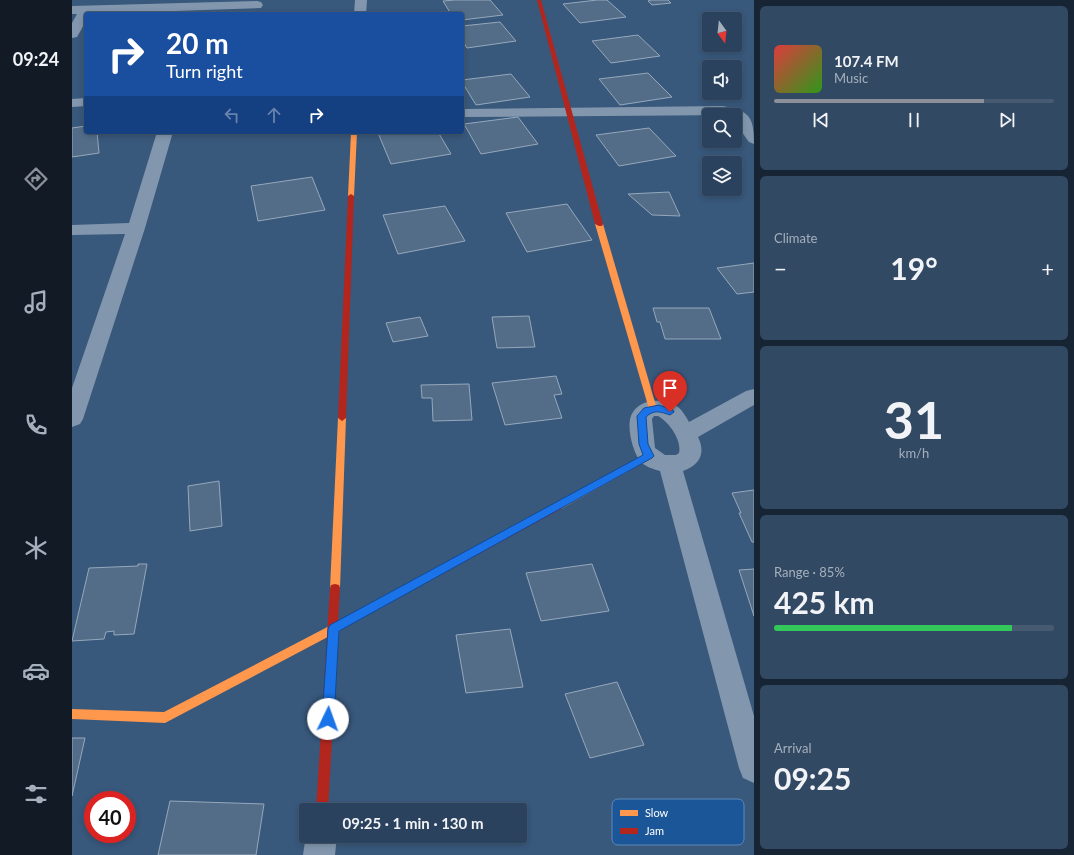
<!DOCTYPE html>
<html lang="en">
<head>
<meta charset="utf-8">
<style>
	:root { --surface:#2a425d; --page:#324963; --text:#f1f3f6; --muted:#a5b0bc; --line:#465b72; --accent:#8c9099 }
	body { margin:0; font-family:Lato,sans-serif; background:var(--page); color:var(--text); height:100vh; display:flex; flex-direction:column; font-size:15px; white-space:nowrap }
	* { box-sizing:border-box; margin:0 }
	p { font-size:13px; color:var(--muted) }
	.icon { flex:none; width:22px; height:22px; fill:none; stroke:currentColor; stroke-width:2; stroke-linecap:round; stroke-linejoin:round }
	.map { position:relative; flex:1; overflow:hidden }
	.details { display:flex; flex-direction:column; gap:6px; padding:6px; background:#172433; width:320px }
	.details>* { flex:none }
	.banner { position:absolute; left:12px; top:12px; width:380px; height:122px; border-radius:4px; box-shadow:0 2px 6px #0003,0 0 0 1px var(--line); background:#1a4fa0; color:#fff; overflow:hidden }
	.needle { width:26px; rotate:165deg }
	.fabs { position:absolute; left:630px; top:12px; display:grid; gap:8px }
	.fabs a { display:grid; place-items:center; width:40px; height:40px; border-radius:4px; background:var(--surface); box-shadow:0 2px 6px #0003,0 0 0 1px var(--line); font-size:20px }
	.speed { position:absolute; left:12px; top:791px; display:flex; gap:8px; font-size:20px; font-weight:700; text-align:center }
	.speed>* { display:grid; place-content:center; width:52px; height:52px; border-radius:50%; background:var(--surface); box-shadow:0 2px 6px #0003,0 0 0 1px var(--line); line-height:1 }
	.speed .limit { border:6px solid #d22; background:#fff; color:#111 }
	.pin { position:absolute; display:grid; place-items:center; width:34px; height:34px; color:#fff; margin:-41px -17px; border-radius:50% 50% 50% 0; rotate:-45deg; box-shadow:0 0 4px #0007 }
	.pin .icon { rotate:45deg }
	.me { position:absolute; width:44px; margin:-22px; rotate:3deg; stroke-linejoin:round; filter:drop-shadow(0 0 3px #0008) }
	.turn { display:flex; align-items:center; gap:14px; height:84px; padding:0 16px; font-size:18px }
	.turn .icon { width:52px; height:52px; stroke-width:2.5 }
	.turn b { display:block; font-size:28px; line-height:34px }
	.lanes { display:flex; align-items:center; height:38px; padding:0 16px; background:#0003; justify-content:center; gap:20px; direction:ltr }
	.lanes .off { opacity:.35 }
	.big { font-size:30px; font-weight:700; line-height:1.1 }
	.details .tile { flex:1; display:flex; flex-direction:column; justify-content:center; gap:6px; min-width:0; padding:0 14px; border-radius:6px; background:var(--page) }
	.details .dial { align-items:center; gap:0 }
	.dial b { font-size:52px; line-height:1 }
	.song { display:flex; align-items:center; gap:12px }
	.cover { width:48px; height:48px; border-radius:6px; background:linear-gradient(135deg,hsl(0 70% 55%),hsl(110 70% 35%)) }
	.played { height:4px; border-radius:2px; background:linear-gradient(90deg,var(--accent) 75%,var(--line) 75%) }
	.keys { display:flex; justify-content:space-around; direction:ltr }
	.heat { display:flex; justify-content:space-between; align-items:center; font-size:22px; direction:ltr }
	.charge { height:6px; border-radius:3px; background:linear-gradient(90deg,#34c759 85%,var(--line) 0) }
	.trip { position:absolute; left:227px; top:803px; width:228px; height:40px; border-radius:4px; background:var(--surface); box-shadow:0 2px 6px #0003,0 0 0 1px var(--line); font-weight:700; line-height:40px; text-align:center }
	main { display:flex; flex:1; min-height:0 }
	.dock { display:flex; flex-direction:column; width:72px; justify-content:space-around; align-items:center; background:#111a25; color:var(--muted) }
	.dock .icon { width:28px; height:28px }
	.dock .current { color:var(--accent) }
	.dock b { font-size:18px; color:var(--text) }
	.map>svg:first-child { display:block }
	.building { fill:#536d89; stroke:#96a8bb }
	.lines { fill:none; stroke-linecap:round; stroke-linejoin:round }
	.street { fill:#8297ae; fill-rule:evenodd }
	.slow { fill:#ff974d; fill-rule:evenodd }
	.jam { fill:#b3261e; fill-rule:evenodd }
	.route { fill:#1a73e8; stroke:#114b97 }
	.key { fill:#1b5699; stroke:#5f89b8; stroke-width:1 }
	.key-label { font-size:11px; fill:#fff }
</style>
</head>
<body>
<main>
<nav class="dock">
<b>09:24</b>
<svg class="icon current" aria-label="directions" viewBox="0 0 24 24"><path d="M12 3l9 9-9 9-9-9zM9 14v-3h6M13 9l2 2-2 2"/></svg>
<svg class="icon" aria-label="music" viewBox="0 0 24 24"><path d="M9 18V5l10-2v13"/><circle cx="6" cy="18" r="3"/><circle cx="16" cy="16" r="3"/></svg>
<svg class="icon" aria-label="phone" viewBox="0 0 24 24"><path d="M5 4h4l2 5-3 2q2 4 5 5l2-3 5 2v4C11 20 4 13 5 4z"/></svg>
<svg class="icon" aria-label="climate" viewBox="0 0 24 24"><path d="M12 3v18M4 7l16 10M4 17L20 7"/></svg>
<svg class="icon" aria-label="car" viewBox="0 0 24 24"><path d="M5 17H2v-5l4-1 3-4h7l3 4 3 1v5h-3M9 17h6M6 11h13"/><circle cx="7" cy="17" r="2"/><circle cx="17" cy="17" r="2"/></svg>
<svg class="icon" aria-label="filters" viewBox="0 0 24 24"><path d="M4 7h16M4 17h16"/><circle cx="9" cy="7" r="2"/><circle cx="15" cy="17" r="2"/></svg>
</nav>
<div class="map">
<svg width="682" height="855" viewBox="0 0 682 855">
	<rect width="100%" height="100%" fill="#38587c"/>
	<g class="building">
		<polygon points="383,0 418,0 431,15 390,20 390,14 379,14 371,1"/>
		<polygon points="525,0 535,0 554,17 508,23 491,4"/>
		<polygon points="579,0 596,0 599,3 580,5 576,1"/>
		<polygon points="428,22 444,41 395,48 390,40 390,26"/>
		<polygon points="566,35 588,56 539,63 520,41"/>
		<polygon points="576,73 600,97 548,105 527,79"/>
		<polygon points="439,74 458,97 404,105 390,82 390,80"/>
		<polygon points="446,117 466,144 409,154 392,124"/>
		<polygon points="14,126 14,132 25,132 27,153 0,157 0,128"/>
		<polygon points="577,128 604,156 547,166 524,135"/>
		<polygon points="316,132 366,132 379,154 319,164 306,133"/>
		<polygon points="240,177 253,210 186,221 179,186"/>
		<polygon points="597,192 608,216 580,215 556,194"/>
		<polygon points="495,204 520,240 455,252 434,213"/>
		<polygon points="373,206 393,241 326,254 311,215"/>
		<polygon points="682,263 682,292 665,294 645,268"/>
		<polygon points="581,308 637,308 649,339 593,339 588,322 585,322"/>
		<polygon points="457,316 463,347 425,348 420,317"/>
		<polygon points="348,317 356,336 321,342 314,323"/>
		<polygon points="484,376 490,394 482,395 490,418 433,425 420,383"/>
		<polygon points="397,384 400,420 361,421 360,398 350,398 349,385"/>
		<polygon points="147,481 150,526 118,531 116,486"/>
		<polygon points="682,490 682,542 680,542 667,513 669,513 660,493"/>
		<polygon points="66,564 75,564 62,634 42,635 42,631 34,632 32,639 0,641 17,568 66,566"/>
		<polygon points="520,564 537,611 469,621 454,573"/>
		<polygon points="682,569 682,616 667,570"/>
		<polygon points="438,629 451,687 394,693 384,635"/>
		<polygon points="545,682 572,745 518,758 493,694"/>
		<polygon points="0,738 13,738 0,796"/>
		<polygon points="98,801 192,804 184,855 86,855"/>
	</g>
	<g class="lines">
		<g class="street">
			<polygon points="283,0 295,0 294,14 282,14"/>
			<path d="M185 1 189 2 191 5 189 8 14 14C14 23 9 30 5 37L0 38V23L5 14H0V6Z"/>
			<polygon points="14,98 14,106 0,107 0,99"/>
			<path d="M651 106C678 111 682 117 682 144L677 142C672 135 663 123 663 115L390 117V109Z"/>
			<polygon points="85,132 101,132 73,228 11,419 8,424 0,427 0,388 53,234 0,235 0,225 57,223"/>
			<path d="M682 389V405L626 437C634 453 628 465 611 471L682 716V783L671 778 667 768 588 471C581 469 574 467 569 462 560 452 553 422 561 412 570 398 593 398 606 407 611 411 614 417 617 422L674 391ZM582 416H586C597 422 610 440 607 453L604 455H593L583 448 580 419Z"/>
			<polygon points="234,834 234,836 265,836 263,855 231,855"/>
		</g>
		<g class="slow">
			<polygon points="279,132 285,132 282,196 279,198 276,196"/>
			<polygon points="524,222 527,222 531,224 585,409 584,411 578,411 577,409 523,224"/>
			<polygon points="270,415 274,418 268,588 267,591 263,592 259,591 258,588 266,418"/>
			<polygon points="577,453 580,454 582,456 580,458 489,509 483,509 481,506 483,503"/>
			<polygon points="265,622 269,624 270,627 269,630 93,723 0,719 0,709 92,712"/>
		</g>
		<g class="jam">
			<polygon points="465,0 469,0 531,224 530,226 527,226 523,224"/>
			<polygon points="279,194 282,196 274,418 270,421 266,418 276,196"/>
			<polygon points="486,502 489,503 491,506 489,509 266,631 256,810 244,810 258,588 259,585 263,584 267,585 268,588 266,621"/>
		</g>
	</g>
	<path class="route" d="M587 405 601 410 602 412 598 415C589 412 582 409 574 417L576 444 582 456 580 458 267 631 262 719 260 723 256 725 252 723 250 719 256 629 258 625 571 455 567 444 565 416 572 408Z"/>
	<rect x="540" y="799" width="132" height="46" rx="6" class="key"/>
	<rect x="548" y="810" width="18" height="6" fill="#ff974d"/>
	<rect x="548" y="828" width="18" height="6" fill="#b3261e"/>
	<g class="key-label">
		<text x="573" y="817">Slow</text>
		<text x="573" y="835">Jam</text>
	</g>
</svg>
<div class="fabs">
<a><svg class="needle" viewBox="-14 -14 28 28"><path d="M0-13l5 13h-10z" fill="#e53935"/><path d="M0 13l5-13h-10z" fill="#a5b0bc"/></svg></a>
<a><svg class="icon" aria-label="sound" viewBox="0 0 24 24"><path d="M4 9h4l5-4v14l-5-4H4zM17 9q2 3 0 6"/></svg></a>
<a><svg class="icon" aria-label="search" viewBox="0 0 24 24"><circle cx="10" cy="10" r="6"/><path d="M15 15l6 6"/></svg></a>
<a><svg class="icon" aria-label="layers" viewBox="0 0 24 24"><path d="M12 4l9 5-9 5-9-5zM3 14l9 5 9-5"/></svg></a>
</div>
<div class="speed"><div class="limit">40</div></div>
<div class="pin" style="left:598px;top:412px;background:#d93025"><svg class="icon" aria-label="arrive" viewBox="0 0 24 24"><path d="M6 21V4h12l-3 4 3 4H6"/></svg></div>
<svg class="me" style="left:256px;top:719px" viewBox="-20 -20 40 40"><circle r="19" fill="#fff"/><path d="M0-13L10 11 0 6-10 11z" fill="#1a73e8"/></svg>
<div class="trip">09:25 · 1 min · 130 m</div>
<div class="banner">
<div class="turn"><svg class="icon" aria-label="right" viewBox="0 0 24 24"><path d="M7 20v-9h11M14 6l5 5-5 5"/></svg><div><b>20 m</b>Turn right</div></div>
<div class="lanes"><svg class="icon off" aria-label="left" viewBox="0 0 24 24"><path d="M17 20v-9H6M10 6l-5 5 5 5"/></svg><svg class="icon off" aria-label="ahead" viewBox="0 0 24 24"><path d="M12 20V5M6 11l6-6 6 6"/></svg><svg class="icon" aria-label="right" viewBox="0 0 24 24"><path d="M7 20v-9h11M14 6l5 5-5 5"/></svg></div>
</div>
</div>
<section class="details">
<div class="tile">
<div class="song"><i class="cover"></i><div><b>107.4 FM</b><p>Music</p></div></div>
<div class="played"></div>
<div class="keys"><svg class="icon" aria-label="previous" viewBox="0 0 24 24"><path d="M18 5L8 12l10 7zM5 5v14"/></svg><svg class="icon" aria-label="pause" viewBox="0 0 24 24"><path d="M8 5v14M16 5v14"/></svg><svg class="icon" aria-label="next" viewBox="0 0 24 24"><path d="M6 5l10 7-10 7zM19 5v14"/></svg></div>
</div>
<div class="tile"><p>Climate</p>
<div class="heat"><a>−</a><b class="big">19°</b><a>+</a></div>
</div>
<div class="tile dial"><b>31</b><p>km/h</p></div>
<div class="tile"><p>Range · 85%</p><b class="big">425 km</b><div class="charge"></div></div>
<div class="tile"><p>Arrival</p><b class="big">09:25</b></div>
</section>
</main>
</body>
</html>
